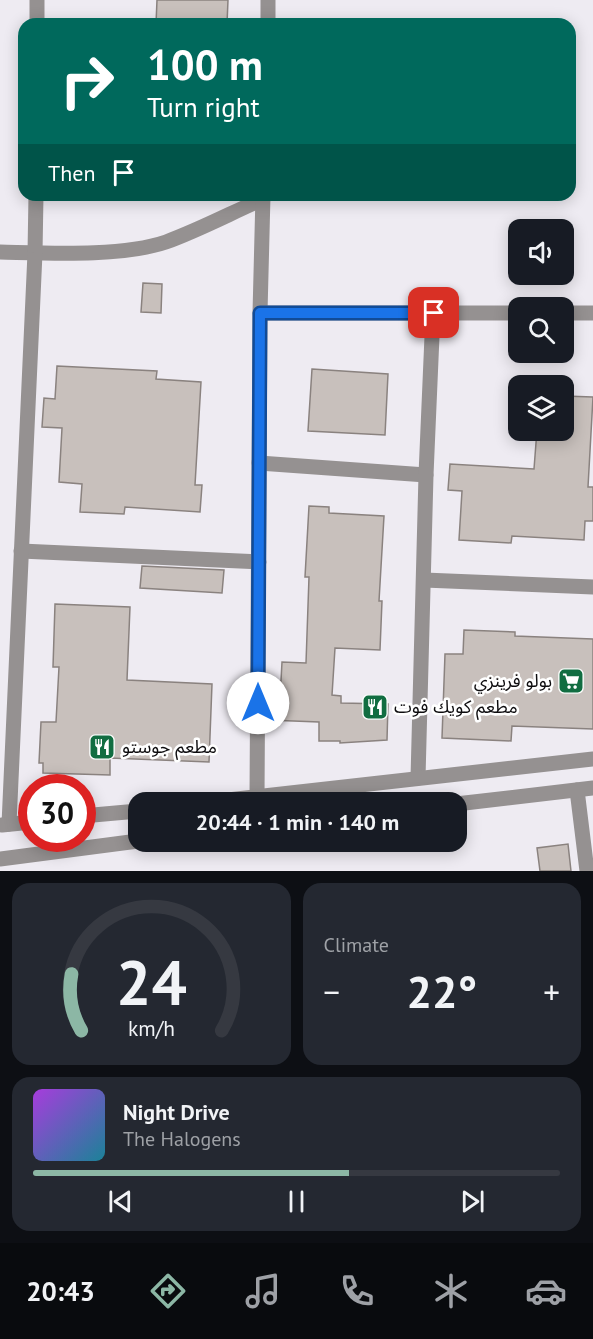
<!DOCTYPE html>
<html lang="en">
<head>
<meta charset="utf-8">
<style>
	:root { --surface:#171b24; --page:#242831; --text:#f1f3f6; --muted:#9ea1a6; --line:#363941; --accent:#8cb7a5 }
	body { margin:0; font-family:"PT Sans","Noto Sans Arabic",sans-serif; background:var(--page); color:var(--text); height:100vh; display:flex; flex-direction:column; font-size:22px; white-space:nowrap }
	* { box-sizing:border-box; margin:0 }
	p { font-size:20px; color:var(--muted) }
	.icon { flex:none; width:33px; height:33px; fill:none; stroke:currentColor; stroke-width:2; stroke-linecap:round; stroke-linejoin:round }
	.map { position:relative; height:871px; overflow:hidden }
	.side { display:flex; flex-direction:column; gap:12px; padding:12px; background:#0d0f14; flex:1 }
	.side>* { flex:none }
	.top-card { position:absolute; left:18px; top:18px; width:558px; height:183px; border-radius:18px; box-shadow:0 3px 15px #0003; background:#00695c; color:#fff; overflow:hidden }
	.tools { position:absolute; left:508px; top:219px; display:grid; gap:12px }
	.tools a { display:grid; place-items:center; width:66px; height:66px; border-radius:12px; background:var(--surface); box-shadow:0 3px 15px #0003; font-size:30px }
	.speed { position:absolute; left:18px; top:774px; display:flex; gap:12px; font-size:30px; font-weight:700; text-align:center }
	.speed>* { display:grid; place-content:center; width:78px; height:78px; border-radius:50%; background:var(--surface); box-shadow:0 3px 15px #0003; line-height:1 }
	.speed .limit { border:9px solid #d22; background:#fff; color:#111 }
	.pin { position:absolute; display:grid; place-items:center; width:51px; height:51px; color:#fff; margin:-26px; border-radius:12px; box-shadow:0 3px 9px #0006 }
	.me { position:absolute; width:66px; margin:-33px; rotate:0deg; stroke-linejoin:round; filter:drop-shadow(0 0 4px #0008) }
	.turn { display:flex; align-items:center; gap:21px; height:126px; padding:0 30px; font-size:27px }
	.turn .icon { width:78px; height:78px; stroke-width:2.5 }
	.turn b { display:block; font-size:42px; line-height:51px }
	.then { display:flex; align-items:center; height:57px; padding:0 30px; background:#0003; gap:12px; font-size:22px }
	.big { font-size:45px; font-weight:600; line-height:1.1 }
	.side .tile { flex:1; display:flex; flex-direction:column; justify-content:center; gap:9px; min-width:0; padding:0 21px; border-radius:18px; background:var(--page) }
	.side .dial { align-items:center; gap:0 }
	.dial svg { height:156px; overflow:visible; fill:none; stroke:var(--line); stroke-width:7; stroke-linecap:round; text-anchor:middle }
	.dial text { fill:var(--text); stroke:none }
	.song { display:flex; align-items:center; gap:18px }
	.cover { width:72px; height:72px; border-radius:9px; background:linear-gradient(135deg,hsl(280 70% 55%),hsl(190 70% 35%)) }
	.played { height:6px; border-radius:3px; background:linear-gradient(90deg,var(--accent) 60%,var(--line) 60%) }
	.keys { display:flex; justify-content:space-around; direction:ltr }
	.heat { display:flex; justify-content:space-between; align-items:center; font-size:33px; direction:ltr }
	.side .tiles { flex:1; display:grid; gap:12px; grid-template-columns:1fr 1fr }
	.tile:last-child { grid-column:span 2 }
	.trip { position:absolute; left:128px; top:792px; width:339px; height:60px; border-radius:18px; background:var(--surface); box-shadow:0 3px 15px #0003; font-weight:600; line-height:60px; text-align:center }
	.dock { display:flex; height:96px; justify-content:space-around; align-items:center; background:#090b0e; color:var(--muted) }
	.dock .icon { width:42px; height:42px }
	.dock .active { color:var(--accent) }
	.dock b { font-size:27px; color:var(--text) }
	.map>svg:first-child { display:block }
	.building { fill:#c8c0bc; stroke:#8a827f; stroke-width:1.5 }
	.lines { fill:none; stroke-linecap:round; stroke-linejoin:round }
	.minor { stroke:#959191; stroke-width:15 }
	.route-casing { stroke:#114b97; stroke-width:15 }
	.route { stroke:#1a73e8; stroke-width:10 }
	.labels { text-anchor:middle; stroke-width:5; stroke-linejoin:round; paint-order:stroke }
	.poi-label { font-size:18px; fill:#0e0d0f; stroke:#fff; text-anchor:start }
</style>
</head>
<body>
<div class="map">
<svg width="593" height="871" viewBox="0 0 593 871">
	<rect width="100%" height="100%" fill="#eeebf2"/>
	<g class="building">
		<polygon points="157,0 228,0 227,24 156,24"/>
		<polygon points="143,283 162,284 161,313 141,312"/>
		<polygon points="57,366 157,371 156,379 201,382 195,485 202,485 200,512 125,507 124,514 80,512 82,484 59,482 62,428 42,427 44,398 55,399"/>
		<polygon points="312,369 388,374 385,435 308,431"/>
		<polygon points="564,396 593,397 588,487 593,487 593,521 585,521 584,540 512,536 511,543 459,540 462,491 448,490 450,464 534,469 537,430 564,430"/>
		<polygon points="309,506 329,507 329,513 384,516 379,601 382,601 380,650 335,648 332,695 341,696 341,703 388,704 387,740 340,743 340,741 319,741 319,722 268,720 267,681 281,681 282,662 306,663 309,577 305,577"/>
		<polygon points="142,566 224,570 222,593 140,588"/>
		<polygon points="55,604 130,607 127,680 212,684 209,762 110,758 110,775 43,773 43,763 39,763 41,722 56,722 59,667 53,667"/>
		<polygon points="464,630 515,632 515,636 593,639 593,729 512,726 511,741 442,738 445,654 463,654"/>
		<polygon points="568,844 571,871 540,871 537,848"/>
	</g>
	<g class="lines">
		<g class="minor">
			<polyline points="37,24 37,0"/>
			<polyline points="268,24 268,0"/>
			<path d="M0 252C47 253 122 257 166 242 199 230 231 213 263 199"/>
			<polyline points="260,313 519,313"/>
			<polyline points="564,313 593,313"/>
			<polyline points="259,463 426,475"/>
			<polyline points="21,551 259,562"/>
			<polyline points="424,580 593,587"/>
			<polyline points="418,778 426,475 433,313"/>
			<polyline points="577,790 587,871"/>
			<polyline points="257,797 260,313 263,195"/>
			<polyline points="210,802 593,759"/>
			<polyline points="456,804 593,788"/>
			<polyline points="82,816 138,811"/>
			<polyline points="9,824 35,253 36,195"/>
			<polyline points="2,825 32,822"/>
			<polyline points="0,859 138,841"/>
		</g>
	</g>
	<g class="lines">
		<g class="route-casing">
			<polyline id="route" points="258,703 260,313 434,313"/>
		</g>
		<use href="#route" class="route"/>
	</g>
	<defs>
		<g id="supermarket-square" transform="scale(1.35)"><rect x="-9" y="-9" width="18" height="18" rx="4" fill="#116d41" stroke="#fff"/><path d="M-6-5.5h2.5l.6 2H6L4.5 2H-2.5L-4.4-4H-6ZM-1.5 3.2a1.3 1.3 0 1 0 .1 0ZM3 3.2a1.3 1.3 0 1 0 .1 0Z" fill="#fff"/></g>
		<g id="restaurant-square" transform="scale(1.35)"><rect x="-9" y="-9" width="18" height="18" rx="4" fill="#116d41" stroke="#fff"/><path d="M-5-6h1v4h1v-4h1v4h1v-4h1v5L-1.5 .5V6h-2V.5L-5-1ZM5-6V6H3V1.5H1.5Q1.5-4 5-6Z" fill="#fff"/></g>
	</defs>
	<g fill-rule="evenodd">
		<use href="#supermarket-square" x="571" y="681"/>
		<use href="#restaurant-square" x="375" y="707"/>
		<use href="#restaurant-square" x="102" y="747"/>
	</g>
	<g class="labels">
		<g class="poi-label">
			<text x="552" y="687" text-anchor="end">بولو فرينزي</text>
			<text x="394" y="713">مطعم كويك فوت</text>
			<text x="122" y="753">مطعم جوستو</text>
		</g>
	</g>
</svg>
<div class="tools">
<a><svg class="icon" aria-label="sound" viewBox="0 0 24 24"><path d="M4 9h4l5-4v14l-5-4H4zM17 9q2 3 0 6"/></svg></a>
<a><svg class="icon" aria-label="search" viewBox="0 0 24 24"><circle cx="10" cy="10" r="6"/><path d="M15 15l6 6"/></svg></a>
<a><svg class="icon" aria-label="layers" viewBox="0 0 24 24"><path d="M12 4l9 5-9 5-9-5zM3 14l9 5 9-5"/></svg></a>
</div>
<div class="speed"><div class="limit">30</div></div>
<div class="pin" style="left:434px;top:313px;background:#d93025"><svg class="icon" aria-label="arrive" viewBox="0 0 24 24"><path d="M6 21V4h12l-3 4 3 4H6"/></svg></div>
<svg class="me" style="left:258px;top:703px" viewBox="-20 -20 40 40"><circle r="19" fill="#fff"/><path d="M0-13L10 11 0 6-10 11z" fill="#1a73e8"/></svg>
<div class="trip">20:44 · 1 min · 140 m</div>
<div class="top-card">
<div class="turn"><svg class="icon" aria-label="right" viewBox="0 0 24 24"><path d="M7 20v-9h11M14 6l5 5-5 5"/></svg><div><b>100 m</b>Turn right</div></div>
<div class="then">Then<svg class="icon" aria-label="arrive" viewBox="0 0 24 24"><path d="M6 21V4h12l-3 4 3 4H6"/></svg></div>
</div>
</div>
<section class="side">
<div class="tiles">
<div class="tile dial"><svg viewBox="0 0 100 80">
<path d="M14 69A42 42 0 1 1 86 69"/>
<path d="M14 69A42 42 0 0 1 9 40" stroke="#8cb7a5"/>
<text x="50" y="56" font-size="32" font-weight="700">24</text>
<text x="50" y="72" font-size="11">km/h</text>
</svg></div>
<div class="tile"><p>Climate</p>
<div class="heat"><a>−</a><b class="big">22°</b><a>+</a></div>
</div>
<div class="tile">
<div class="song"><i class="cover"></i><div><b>Night Drive</b><p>The Halogens</p></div></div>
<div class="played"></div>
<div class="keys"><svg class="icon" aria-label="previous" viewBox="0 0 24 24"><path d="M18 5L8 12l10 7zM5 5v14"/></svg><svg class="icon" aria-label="pause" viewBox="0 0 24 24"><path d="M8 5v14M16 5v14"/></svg><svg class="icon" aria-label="next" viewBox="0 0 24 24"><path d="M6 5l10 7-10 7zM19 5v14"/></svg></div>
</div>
</div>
</section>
<nav class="dock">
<b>20:43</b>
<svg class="icon active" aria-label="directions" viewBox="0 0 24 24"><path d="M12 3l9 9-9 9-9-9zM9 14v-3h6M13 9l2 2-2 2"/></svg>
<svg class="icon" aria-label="music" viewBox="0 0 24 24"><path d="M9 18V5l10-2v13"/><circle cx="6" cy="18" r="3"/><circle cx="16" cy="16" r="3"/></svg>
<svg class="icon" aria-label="phone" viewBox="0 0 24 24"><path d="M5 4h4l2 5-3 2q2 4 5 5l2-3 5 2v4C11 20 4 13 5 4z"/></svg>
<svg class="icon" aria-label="climate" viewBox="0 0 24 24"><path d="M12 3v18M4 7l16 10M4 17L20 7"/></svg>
<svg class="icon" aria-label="car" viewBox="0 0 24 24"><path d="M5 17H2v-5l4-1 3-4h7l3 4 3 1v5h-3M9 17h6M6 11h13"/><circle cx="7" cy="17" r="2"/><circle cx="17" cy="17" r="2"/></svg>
</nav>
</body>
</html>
